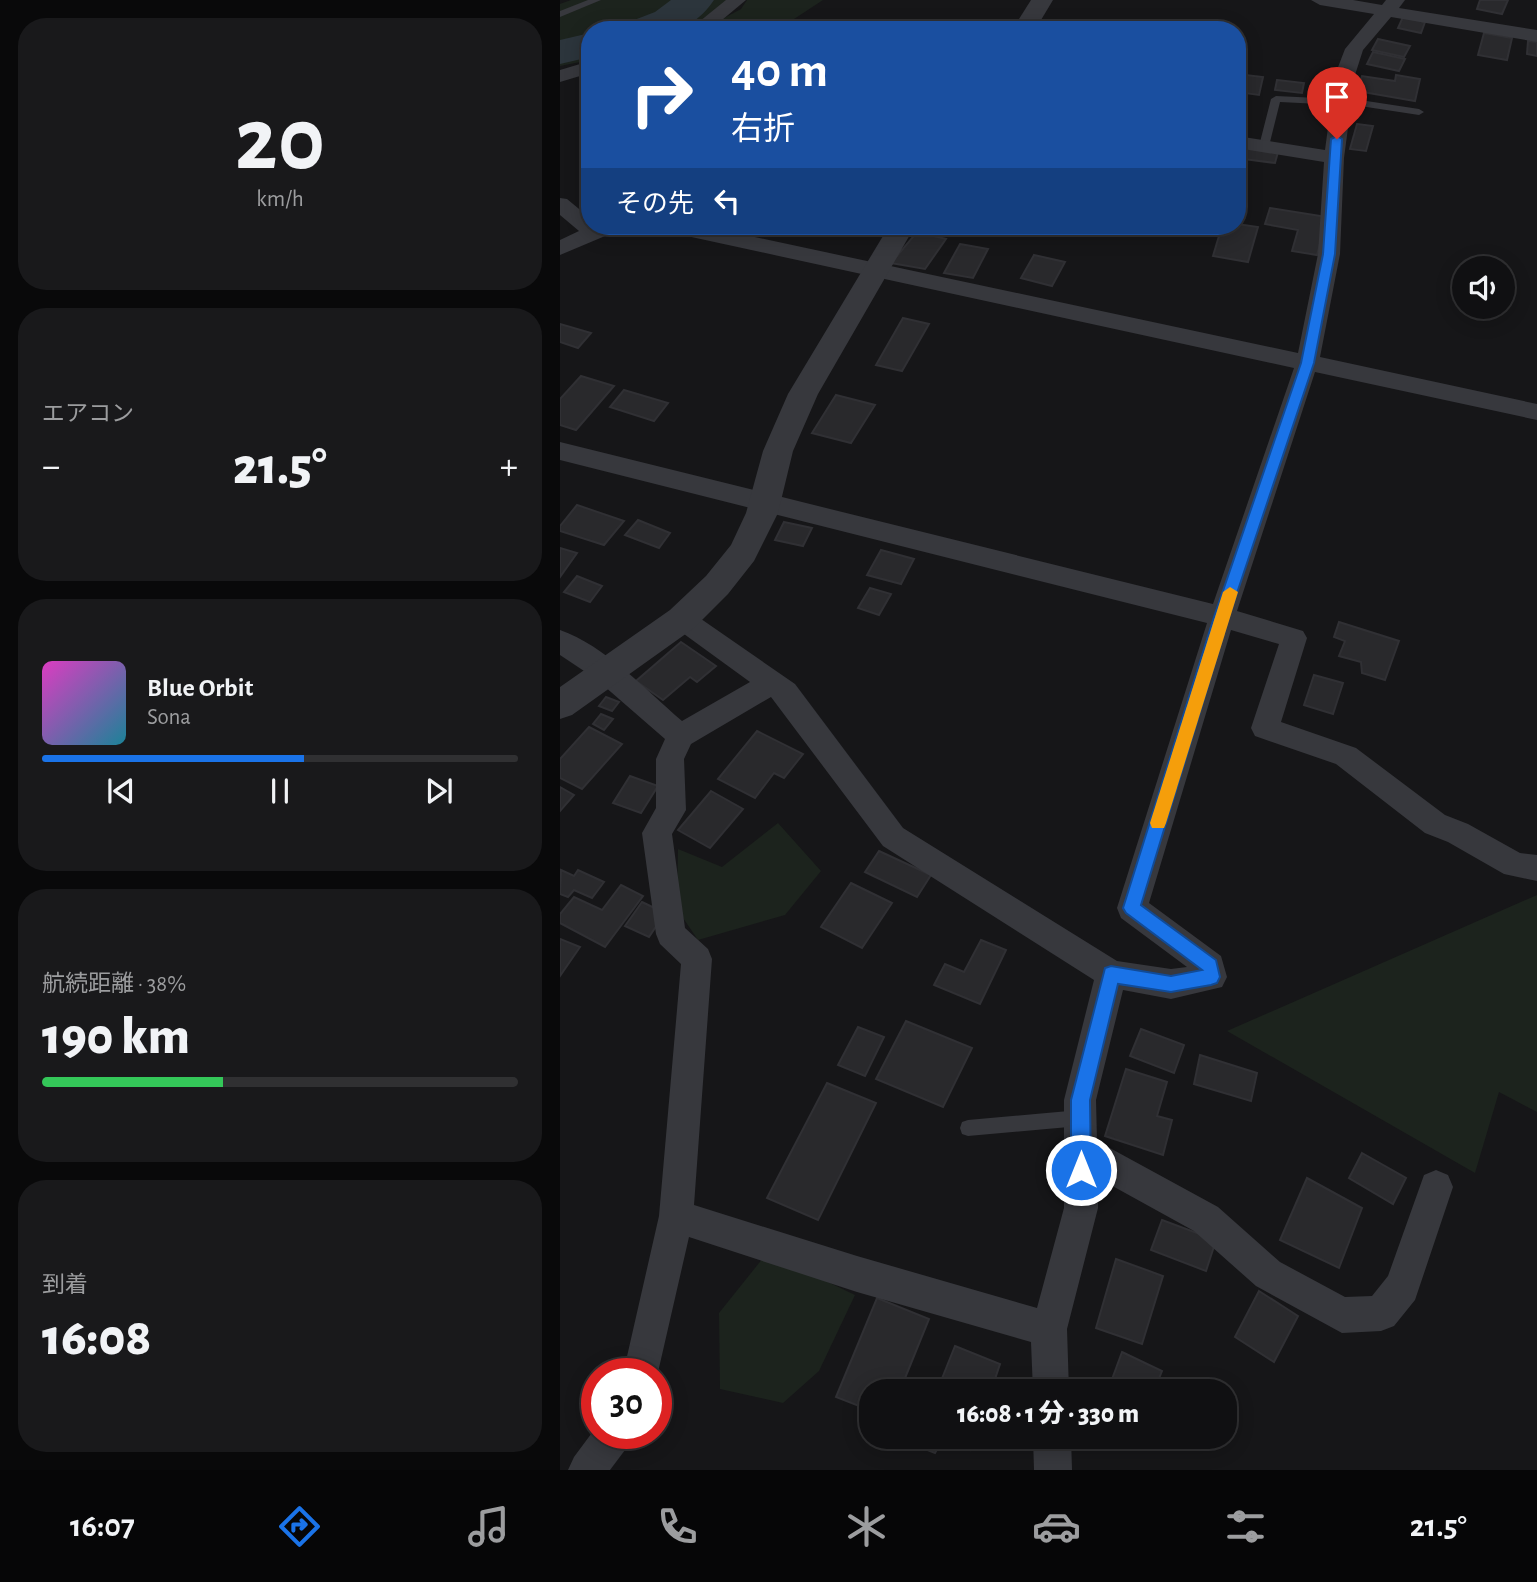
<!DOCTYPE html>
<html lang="ja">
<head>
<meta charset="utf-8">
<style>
	:root { --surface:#101012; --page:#19191b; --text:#f1f3f6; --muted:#9c9d9f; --line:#303032; --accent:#1a73e8 }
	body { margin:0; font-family:"Alegreya Sans","Noto Sans JP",sans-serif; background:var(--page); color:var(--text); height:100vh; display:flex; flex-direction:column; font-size:26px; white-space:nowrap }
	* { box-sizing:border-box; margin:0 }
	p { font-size:23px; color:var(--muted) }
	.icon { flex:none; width:38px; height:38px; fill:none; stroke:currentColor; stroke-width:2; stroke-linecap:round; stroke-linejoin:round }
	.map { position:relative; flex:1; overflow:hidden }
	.side { display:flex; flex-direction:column; gap:18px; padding:18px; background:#09090a; width:560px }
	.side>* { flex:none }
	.guide { position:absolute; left:21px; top:21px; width:665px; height:214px; border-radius:28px; box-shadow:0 4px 18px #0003,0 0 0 2px var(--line); background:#1a4fa0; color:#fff; overflow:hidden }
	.controls { position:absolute; left:892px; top:256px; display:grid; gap:14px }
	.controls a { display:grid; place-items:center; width:63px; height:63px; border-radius:50%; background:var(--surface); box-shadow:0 4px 18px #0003,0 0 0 2px var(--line); font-size:35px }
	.speed { position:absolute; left:21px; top:1358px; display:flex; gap:14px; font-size:35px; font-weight:700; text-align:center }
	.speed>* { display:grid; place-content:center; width:91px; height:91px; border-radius:50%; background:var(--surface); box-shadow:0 4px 18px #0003,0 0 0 2px var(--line); line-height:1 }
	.speed .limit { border:10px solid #d22; background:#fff; color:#111 }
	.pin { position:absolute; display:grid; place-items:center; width:60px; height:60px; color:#fff; margin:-72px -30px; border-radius:50% 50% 50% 0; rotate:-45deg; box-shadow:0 0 7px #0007 }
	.pin .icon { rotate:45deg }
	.me { position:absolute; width:77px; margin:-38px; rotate:0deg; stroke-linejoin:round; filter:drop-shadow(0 0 5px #0008) }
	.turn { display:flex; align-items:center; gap:24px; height:147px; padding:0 35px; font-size:32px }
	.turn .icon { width:91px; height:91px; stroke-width:2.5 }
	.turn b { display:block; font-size:49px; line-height:60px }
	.then { display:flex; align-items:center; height:66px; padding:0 35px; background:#0003; gap:14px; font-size:26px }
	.big { font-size:52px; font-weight:800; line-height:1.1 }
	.side .tile { flex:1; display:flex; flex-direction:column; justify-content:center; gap:10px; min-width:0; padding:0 24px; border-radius:28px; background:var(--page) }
	.side .dial { align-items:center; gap:0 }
	.dial b { font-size:91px; line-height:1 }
	.song { display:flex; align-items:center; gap:21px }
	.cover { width:84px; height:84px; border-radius:10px; background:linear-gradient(135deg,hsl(310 70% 55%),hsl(190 70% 35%)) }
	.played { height:7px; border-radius:4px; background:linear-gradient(90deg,var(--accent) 55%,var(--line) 55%) }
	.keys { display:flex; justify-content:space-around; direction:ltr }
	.heat { display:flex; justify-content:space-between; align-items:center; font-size:38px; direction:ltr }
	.charge { height:10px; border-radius:5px; background:linear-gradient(90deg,#34c759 38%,var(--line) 0) }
	.trip { position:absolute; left:299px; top:1379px; width:378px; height:70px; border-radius:28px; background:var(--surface); box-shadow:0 4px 18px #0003,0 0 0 2px var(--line); font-weight:800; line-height:70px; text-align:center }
	.tabs { display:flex; height:112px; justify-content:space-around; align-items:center; background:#060607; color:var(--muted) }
	.tabs .icon { width:49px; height:49px }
	.tabs .current { color:var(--accent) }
	.tabs b { font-size:32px; color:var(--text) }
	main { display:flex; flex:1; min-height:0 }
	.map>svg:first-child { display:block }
	.green { fill:#1c231d }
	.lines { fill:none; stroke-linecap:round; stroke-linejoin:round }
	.river { fill:#2c353c; fill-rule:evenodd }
	.building { fill:#29292c; stroke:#303034; stroke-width:2 }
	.service { fill:#37383d; fill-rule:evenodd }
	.minor { fill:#37383d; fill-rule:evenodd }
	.tertiary { fill:#37383d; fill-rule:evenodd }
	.route { fill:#1a73e8; stroke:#114b97; stroke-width:2 }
	.slow { fill:#f59e0b }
</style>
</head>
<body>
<main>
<section class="side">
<div class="tile dial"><b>20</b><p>km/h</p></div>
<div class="tile"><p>エアコン</p>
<div class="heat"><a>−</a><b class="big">21.5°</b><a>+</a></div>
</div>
<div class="tile">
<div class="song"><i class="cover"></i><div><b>Blue Orbit</b><p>Sona</p></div></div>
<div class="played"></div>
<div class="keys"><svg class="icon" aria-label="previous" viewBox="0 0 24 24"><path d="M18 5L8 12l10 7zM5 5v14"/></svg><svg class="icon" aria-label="pause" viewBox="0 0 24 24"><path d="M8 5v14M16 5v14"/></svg><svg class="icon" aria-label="next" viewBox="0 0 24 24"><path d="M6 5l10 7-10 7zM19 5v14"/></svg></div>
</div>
<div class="tile"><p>航続距離 · 38%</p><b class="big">190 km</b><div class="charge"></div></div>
<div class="tile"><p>到着</p><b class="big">16:08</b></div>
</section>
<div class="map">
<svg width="977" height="1470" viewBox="0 0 977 1470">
	<rect width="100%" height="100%" fill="#161618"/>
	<g class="green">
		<polygon points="11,0 171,0 136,30 30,30 30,60 0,66 0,4"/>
		<polygon points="187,0 263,0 228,23 211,30 142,30 181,9"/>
		<polygon points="218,823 261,871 225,915 138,940 117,909 118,849 162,867"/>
		<polygon points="977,895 977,1112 939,1092 915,1173 667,1031"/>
		<polygon points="207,1253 295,1295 259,1371 223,1403 160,1389 159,1313"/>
	</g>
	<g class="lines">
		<g class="river">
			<path d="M111 0H154C129 37 103 30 63 30L69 22 95 12Z"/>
			<polygon points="30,33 30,57 0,64 0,40"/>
		</g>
	</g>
	<g class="building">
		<polygon points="920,0 948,0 942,14 917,9"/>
		<polygon points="843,17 865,22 861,33 838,28"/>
		<polygon points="924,33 952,38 947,60 918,55"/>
		<polygon points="818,39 850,46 844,57 812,50"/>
		<polygon points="968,41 977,42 977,56 967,54"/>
		<polygon points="813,52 845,59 839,71 807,64"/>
		<polygon points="677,74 703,77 699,95 677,92"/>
		<polygon points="836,75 860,79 855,101 797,91 802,76 835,81"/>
		<polygon points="717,80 744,83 742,93 715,90"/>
		<polygon points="797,124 813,126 806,151 790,149"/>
		<polygon points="686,147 718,152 715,163 683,159"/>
		<polygon points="677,163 687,164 682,190 677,190"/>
		<polygon points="710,208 767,217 757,255 732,251 738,230 705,224"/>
		<polygon points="677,224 698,227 688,262 653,256 662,226"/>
		<polygon points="357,232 386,239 365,269 331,263"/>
		<polygon points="400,244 428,249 413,278 384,273"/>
		<polygon points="474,255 505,262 492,286 461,278"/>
		<polygon points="343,318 369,324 342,371 316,365"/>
		<polygon points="0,324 31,333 18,348 0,342"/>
		<polygon points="21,376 54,386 16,430 0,425 0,399"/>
		<polygon points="64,390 108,403 94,421 50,407"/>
		<polygon points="276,395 315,405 291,443 252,433"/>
		<polygon points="17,505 64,521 44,545 0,531 0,526"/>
		<polygon points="78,520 110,533 99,548 65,535"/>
		<polygon points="224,522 252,528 243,546 215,540"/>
		<polygon points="0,548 17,553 0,577"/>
		<polygon points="321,550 354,559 341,584 307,575"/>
		<polygon points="17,576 42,586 30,602 4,592"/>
		<polygon points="310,588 331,594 319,615 298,608"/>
		<polygon points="779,622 839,641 825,680 802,673 801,662 779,656 785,641 774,637"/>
		<polygon points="121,642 156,666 137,682 130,677 103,700 76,681"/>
		<polygon points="754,675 783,683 773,714 744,705"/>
		<polygon points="46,697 59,702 52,711 39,706"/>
		<polygon points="41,714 53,719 44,730 33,724"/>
		<polygon points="29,727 62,744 22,789 0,778 0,759"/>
		<polygon points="197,731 243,754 224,778 214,773 195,798 158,779"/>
		<polygon points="70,776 98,786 81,813 53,803"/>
		<polygon points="0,787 14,795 0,811"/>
		<polygon points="151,791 183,809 150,848 118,830"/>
		<polygon points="319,851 371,875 357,897 305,872"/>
		<polygon points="1,870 14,876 18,870 44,882 32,898 14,890 8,897 0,894"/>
		<polygon points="291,883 332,903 302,948 261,927"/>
		<polygon points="61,885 83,896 45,947 0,923 0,914 14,897 42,910"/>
		<polygon points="82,902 105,913 89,937 65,926"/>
		<polygon points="0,939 20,947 0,976"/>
		<polygon points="421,940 446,950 420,1004 374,985 385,964 404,972"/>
		<polygon points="346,1021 412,1048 383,1107 316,1079"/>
		<polygon points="298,1027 324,1037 305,1076 278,1065"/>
		<polygon points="581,1029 624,1045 614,1073 570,1056"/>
		<polygon points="640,1055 697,1073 691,1101 634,1084"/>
		<polygon points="566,1069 607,1082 597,1116 612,1120 603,1155 545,1136"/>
		<polygon points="267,1083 316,1103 258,1220 207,1198"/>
		<polygon points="802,1153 846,1178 833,1204 789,1178"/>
		<polygon points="747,1178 802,1208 779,1268 720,1240"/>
		<polygon points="602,1220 656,1240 646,1271 591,1250"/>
		<polygon points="556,1259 603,1276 582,1344 536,1328"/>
		<polygon points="699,1291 738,1316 714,1362 675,1337"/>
		<polygon points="317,1298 369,1319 341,1388 350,1391 312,1391 312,1411 276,1397"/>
		<polygon points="395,1346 440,1364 431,1391 377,1391"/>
		<polygon points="562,1352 602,1371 594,1391 570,1391 551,1382"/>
		<polygon points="335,1437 415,1437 410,1450 383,1439 375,1453"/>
	</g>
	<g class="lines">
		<g class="service">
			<polygon points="28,0 41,0 0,17 0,11"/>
			<polygon points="716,96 800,100 859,109 864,112 859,115 800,106 720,102 709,146 700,148 699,146 711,99"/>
			<polygon points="520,1110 526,1112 528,1118 526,1124 520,1126 408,1136 402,1134 400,1128 402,1122 408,1120"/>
		</g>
		<g class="minor">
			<polygon points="166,0 186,0 150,30 129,30"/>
			<path d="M751 0H793L822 5 826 0H845L839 8 977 30V42L831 17 803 50 795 75 784 158 780 254 760 357 977 404V420L755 372 677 611 743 631 747 638 721 722 796 748 885 815 908 824 960 853 977 855V881L944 874 888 842 865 833 776 764 695 736 691 728 719 644 671 630 589 903 661 956 667 977 662 987 611 999 563 990 536 1100 537 1141 658 1207 720 1262 785 1297 812 1296 828 1276 864 1175 876 1170 888 1175 893 1187 855 1300 834 1326 821 1331 782 1333 696 1286 634 1231 538 1178V1208L507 1329 509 1391H473L471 1342 297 1292 129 1237 96 1381V1374H63L99 1216 121 964 100 944 96 934 82 833 96 808V759L105 739 36 679 0 655V630C44 645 87 691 122 721L190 682 113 626 109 619 113 612 122 609 131 612 235 684 343 828 557 961 611 969 627 967 561 918 557 908 647 623 0 460V442L653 604 734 368 113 233 106 231 102 226H143L738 353 758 254 764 162 677 148V136L765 150 775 75 785 49 814 14 760 5ZM211 697 323 846 534 980 504 1100V1208L477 1308 297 1256 134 1205 152 959 148 949 125 928 112 834 126 810 124 759 131 744Z"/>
			<polygon points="30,61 30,73 0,82 0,70"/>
			<polygon points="0,198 7,199 30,218 30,226 61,226 57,231 0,255 0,240 19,231 0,215"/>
			<polygon points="37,1426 37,1433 74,1433 68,1446 50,1470 8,1470 14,1457"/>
			<polygon points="473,1437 511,1437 512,1470 474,1470"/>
		</g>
		<g class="tertiary">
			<polygon points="471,0 493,0 475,30 452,30"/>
			<polygon points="329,226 355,226 258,394 233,451 218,513 194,561 168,594 134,628 12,715 0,719 0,687 110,610 146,576 171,545 186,513 203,451 228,394"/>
		</g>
	</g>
	<polygon class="route" points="777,136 782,139 775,254 754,363 669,617 581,905 656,960 660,977 657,983 651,985 611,992 558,984 530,1100 531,1170 528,1177 521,1180 514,1177 511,1170 511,1100 545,968 551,966 611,976 642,970 566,913 563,908 654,617 741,363 763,254 771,139"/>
	<polygon class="slow" points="670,587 678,592 606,823 604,828 592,828 590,823 663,592"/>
</svg>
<div class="controls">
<a><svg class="icon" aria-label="sound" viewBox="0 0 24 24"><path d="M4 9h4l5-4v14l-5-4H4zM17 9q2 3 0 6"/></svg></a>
</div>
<div class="speed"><div class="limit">30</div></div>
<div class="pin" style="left:777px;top:139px;background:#d93025"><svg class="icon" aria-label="arrive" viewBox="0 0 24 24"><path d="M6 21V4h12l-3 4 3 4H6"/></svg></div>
<svg class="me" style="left:521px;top:1170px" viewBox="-20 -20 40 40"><circle r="17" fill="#1a73e8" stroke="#fff" stroke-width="3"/><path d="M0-11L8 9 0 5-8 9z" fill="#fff"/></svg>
<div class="trip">16:08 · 1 分 · 330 m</div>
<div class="guide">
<div class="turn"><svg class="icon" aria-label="right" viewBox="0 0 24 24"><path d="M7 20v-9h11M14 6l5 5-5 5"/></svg><div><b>40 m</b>右折</div></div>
<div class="then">その先<svg class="icon" aria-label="left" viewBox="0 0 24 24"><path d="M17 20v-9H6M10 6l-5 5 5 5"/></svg></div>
</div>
</div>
</main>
<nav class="tabs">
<b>16:07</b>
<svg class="icon current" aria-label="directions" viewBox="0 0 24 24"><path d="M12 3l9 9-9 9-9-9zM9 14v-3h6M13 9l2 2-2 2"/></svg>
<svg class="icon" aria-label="music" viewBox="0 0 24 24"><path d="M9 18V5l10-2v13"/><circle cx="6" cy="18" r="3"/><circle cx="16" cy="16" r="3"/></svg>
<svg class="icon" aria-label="phone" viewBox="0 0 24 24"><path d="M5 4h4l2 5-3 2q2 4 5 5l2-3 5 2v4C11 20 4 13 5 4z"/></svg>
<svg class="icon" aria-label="climate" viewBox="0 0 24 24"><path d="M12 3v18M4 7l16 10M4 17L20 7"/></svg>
<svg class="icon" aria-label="car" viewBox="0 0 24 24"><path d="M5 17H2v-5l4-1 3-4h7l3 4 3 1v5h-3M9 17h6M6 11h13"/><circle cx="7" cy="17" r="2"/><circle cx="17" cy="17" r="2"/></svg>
<svg class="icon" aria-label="filters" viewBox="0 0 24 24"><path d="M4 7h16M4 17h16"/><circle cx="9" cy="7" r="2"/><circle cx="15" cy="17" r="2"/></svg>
<b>21.5°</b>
</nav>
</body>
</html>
